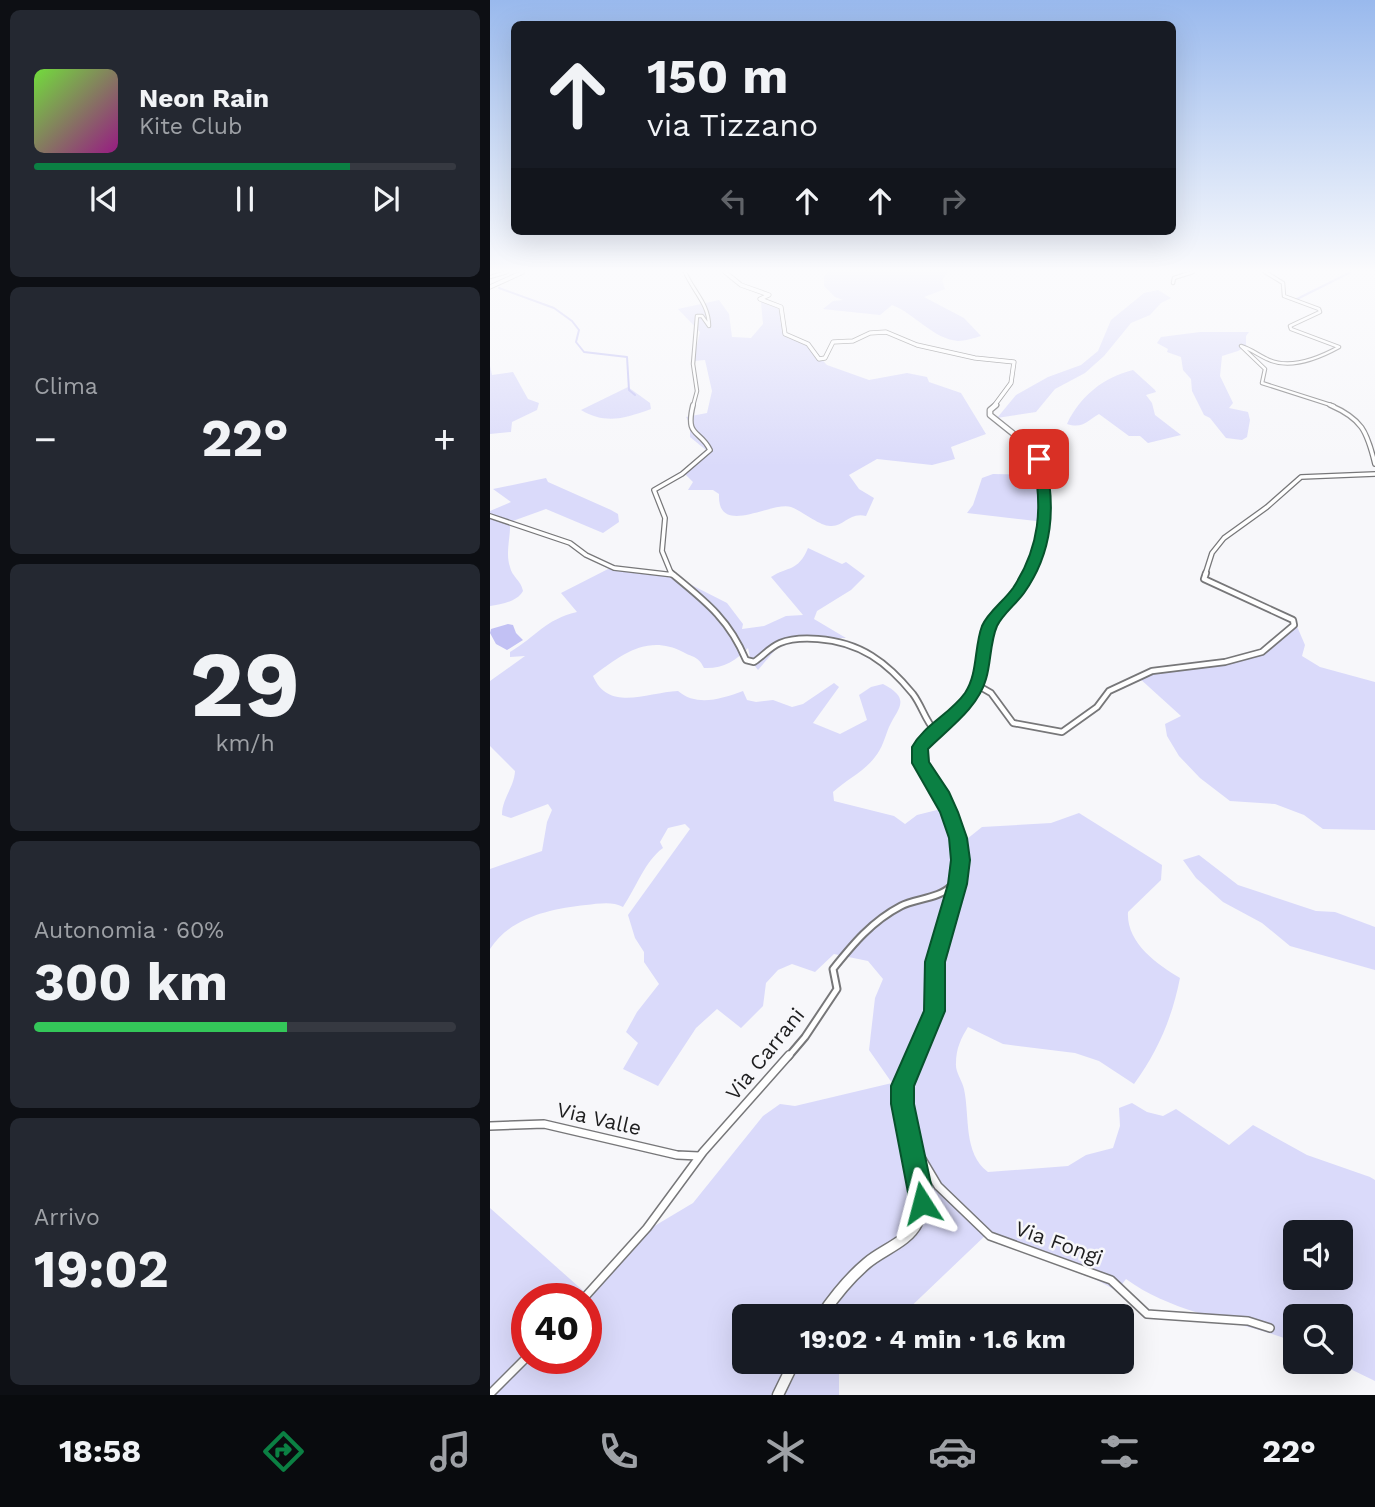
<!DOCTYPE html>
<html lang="it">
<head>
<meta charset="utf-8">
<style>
	:root { --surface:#171b24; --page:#242831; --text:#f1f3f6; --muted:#9ea1a6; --line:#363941; --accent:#0b8043 }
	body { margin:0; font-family:"Work Sans",sans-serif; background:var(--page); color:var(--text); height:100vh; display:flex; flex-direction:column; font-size:26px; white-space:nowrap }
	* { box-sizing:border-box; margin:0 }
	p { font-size:23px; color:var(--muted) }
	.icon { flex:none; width:38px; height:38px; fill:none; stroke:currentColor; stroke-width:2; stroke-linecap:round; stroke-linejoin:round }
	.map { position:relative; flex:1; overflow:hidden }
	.details { display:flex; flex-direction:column; gap:10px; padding:10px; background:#0d0f14; width:490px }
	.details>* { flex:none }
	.top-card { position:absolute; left:21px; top:21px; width:665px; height:214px; border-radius:10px; box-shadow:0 7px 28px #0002; background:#171b24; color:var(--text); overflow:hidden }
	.fabs { position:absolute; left:793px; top:1220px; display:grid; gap:14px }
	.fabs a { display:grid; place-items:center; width:70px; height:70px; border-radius:10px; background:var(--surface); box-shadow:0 7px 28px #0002; font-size:35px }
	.speed { position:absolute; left:21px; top:1283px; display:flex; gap:14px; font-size:35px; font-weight:700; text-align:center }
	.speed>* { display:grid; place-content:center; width:91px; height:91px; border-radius:50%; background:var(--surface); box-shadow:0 7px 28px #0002; line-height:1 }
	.speed .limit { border:10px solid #d22; background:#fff; color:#111 }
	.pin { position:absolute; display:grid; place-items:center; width:60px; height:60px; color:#fff; margin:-30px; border-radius:14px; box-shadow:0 4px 10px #0006 }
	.me { position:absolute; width:77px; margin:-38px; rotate:351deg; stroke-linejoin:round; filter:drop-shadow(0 0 5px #0008) }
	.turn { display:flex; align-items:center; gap:24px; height:147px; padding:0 21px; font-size:32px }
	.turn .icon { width:91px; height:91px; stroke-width:2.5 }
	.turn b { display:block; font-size:49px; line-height:60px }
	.lanes { display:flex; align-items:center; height:66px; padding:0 21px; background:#0003; justify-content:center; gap:35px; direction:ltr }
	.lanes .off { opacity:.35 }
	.big { font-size:52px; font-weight:700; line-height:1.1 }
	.details .tile { flex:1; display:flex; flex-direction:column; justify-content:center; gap:10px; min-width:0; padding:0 24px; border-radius:10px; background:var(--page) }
	.details .dial { align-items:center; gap:0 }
	.dial b { font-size:91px; line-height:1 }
	.song { display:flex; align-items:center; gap:21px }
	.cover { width:84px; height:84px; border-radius:10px; background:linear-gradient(135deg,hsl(100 70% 55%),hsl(310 70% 35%)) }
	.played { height:7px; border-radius:4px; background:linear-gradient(90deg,var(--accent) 75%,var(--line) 75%) }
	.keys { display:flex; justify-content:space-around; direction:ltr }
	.heat { display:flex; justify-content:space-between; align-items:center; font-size:38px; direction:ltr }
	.charge { height:10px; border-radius:5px; background:linear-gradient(90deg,#34c759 60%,var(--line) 0) }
	.trip { position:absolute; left:242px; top:1304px; width:402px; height:70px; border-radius:10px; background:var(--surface); box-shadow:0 7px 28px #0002; font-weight:700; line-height:70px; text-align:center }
	.dock { display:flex; height:112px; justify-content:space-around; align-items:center; background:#090b0e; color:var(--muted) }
	.dock .icon { width:49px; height:49px }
	.dock .on { color:var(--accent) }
	.dock b { font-size:32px; color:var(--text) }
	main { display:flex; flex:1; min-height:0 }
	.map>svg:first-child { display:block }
	.green { fill:#dadafa; fill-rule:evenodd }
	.water { fill:#c2c1f4 }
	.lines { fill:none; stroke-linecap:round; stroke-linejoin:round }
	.stream { stroke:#c2c1f4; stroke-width:2 }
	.street-far4-casing { stroke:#777779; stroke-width:4.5 }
	.street-far3-casing { stroke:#777779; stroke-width:6 }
	.street-far2-casing { stroke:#777779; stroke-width:8 }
	.street-far1-casing { stroke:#777779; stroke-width:9 }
	.street-casing { stroke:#777779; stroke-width:10 }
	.secondary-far4-casing { stroke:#777779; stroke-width:5 }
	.secondary-far3-casing { stroke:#777779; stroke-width:7 }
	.secondary-far2-casing { stroke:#777779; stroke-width:10 }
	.secondary-far1-casing { stroke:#777779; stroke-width:11 }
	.secondary-casing { stroke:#777779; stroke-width:13 }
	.street-far4 { stroke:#fff; stroke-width:2.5 }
	.street-far3 { stroke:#fff; stroke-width:3.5 }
	.street-far2 { stroke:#fff; stroke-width:4.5 }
	.street-far1 { stroke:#fff; stroke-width:5 }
	.street { stroke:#fff; stroke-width:7 }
	.secondary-far4 { stroke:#fff; stroke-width:3.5 }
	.secondary-far3 { stroke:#fff; stroke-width:4.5 }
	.secondary-far2 { stroke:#fff; stroke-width:6 }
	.secondary-far1 { stroke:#fff; stroke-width:8 }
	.secondary { stroke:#fff; stroke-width:10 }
	.route { fill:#0b8043; stroke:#07532c; stroke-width:2 }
	.labels { text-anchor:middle; stroke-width:5; stroke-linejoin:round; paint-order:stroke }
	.near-street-label { font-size:21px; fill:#1e1e1f; stroke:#f7f7fa }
</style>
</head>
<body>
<main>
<section class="details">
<div class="tile">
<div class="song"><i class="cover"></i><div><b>Neon Rain</b><p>Kite Club</p></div></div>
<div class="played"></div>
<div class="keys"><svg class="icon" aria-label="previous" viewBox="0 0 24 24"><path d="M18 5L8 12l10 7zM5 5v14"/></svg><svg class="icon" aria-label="pause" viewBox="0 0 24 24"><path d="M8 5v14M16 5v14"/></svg><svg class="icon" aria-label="next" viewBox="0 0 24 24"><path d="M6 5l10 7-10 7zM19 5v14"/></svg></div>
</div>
<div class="tile"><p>Clima</p>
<div class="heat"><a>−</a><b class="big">22°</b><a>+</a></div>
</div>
<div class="tile dial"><b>29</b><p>km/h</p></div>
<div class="tile"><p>Autonomia · 60%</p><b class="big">300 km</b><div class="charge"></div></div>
<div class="tile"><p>Arrivo</p><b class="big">19:02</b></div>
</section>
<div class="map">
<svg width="885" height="1395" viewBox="0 0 885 1395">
	<rect width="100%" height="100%" fill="#f7f7fa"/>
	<g class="green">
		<path d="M338 272H458L452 280 455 289 434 297 474 318 491 336C484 338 475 341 468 341 443 339 424 313 402 305L390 315 333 309 343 301 353 300 345 297 334 286V276Z"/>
		<polygon points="668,290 681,298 671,303 660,315 641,323 614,356 595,373 565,389 546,412 507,418 526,395 558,377 591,365 608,351 621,320 654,293"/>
		<path d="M229 300 239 314 242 337 261 338 273 324 271 302H277L291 307 295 335 314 341 337 365 379 380 417 373 437 377 439 382 471 393 496 434 461 447 465 459 442 465 387 459 359 475 369 489 384 498 376 516C358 512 355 527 340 526 330 526 312 511 301 507 281 501 227 538 229 494L223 490H198L203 482 194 473 216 450 200 437V424L196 417 217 413 222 391 215 360 203 361 210 332 188 309Z"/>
		<polygon points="710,332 759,332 756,336 756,346 748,351 732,356 730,376 743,403 739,408 758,412 760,420 757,437 752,440 736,438 720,418 714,415 702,391 701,379 693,370 691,357 677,352 678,349 667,343 671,337"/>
		<polygon points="0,366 2,375 23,372 38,399 49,403 47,410 22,422 21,432 0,434"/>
		<path d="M643 370 665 390 666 392 656 395 662 403 665 415 691 435 658 443 650 436H639L609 414C597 421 593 429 577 424 590 396 614 377 643 370Z"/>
		<path d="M138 387 160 403 161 409C136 418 116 425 91 410Z"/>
		<polygon points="503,474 552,475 556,484 555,522 477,513 483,505 492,478"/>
		<path d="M56 478 58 482 121 510 128 514 129 522 113 533 56 509 20 522C21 537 15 552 20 567 22 577 31 580 33 591 27 602 11 604 0 606V511L21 502 3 489Z"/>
		<path d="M318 548 352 564 356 562 375 576 361 590 327 611 324 619 356 638H318L292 642 268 670 261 661 258 648C246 661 232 669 214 668 208 656 204 658 193 652 158 634 132 654 103 676 119 713 158 692 188 691 207 707 231 699 253 691L257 700 266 702 283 700 302 707 313 704 344 683 349 687 323 723 350 734 377 720 369 695 381 687 393 684C422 699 408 708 399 727 395 737 392 749 385 757 375 771 356 780 343 792L344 801 404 816 415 824 427 815 455 808 472 843 492 827 561 823 589 813 672 865 671 880 638 912C636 942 666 964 690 978 682 1018 668 1051 644 1084L609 1061 585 1053 513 1044 478 1027C471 1038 466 1049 466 1063 465 1072 472 1080 474 1089 480 1117 473 1153 498 1172L578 1166 596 1155 623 1148 630 1126 629 1108 642 1103 657 1112 673 1116 686 1109 739 1145 763 1125 817 1155 880 1177 885 1180V1381L846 1362H850V1316H805V1342C749 1320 685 1315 636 1279L627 1291 585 1268 499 1232 411 1316H254V1362H360L349 1374V1395H0V1208L98 1295 151 1234 203 1203 273 1116 290 1104 305 1106 402 1083 379 1050 385 998 393 979 378 961 344 954 325 972 302 964 288 970 276 983 273 1006 251 1028 227 1009 206 1028 168 1086 133 1069 148 1043 136 1032 147 1012 169 984 154 962V952L145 938 138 915 200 829 195 824 178 828 170 842 173 848C155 861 146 888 133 907 122 901 108 904 96 905 60 909 21 917 0 949V869L52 851 57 822 62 810 58 804 21 818 12 815C12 798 24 788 25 771L0 746V681L35 656 20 657V652C47 636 54 620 87 612L71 593 122 567 150 573 176 572 237 603 253 624 252 629 274 626 296 616 313 615 281 577C298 566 308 572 318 548ZM805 1232H850V1278H805ZM37 1298H96V1358H37Z"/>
		<polygon points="806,624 815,645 812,656 830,667 885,682 885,830 833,829 814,815 785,804 740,801 710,778 689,756 677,736 675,724 691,716 648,677 683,668 765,657"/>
		<polygon points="709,855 748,885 826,911 845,912 885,927 885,970 800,946 772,923 733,902 706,878 693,860"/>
	</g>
	<polygon class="water" points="18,624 23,625 26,633 33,640 17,650 6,644 0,633 1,629"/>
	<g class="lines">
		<g class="stream">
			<polyline points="9,288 64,308 82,321 89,330 86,342 94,352 137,357 139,390 145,395"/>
			<polyline points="807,299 861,272"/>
		</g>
		<g class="street-far4-casing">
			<g id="street-far4">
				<path d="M195 272C203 291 219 304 219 326L212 316H207L203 364 207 391 203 406"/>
				<path d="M775 272 793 283 794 296 829 309 830 312 800 326 801 329 849 347C829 358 799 370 777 359 768 355 761 349 751 346L775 369 772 383 844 406"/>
				<polyline points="0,277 17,272"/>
				<polyline points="683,283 684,278 703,272"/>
			</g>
		</g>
		<g class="street-far3-casing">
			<g id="street-far3">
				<path d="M840 405C872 419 877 431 885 464"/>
				<polyline points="0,516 80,543 96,555 124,568 184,575"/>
				<path d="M181 573 172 551 175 518 164 490 192 474 220 450C210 429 195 438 203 405"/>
				<polyline points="715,575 722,553 734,538 777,507 811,477 885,474"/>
			</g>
		</g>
		<g class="street-far2-casing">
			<g id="street-far2">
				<path d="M181 573C215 601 239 619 256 660L264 662C273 656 280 647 290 643 302 638 315 638 328 639 370 642 397 662 423 694 432 706 435 720 445 731"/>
				<polyline points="487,685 501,693 523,723 572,732 607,707 619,691 662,671 735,662 772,652 804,625 803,620 714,579 716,573"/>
			</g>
		</g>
		<g class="street-far1-casing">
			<path id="street-far1" d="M298 1057 315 1037 347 989 343 969C363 944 382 921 411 906 424 899 451 898 461 886 468 877 467 864 465 854L469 850"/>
		</g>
		<g class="street-casing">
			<g id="street">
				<polyline points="0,1126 54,1124 187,1155 209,1156"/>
				<polyline points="429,1154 448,1186 500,1236 621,1280 657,1314 758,1321 780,1328"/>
				<polyline points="94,1298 157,1228 213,1152 299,1055"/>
				<polyline points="0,1394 37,1357"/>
			</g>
		</g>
		<g class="secondary-far4-casing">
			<g id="secondary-far4">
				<polyline points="235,272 251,285 279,295 270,299 291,307 295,334 318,344 329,359 335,358 343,342 363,341 380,333 396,332 427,345 485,358 524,362 521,383 504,406"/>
				<polyline points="0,287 33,272"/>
			</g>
		</g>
		<g class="secondary-far3-casing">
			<polyline id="secondary-far3" points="506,405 500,410 500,415 540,447 551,464 555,510 551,547 537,575"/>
		</g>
		<g class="secondary-far2-casing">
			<polyline id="secondary-far2" points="447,788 434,768 430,747 482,696 500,625 529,590 538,573"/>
		</g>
		<g class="secondary-far1-casing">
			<polyline id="secondary-far1" points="423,1057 442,1021 447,950 471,873 470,852 466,828 454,798 446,786"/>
		</g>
		<g class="secondary-casing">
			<g id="secondary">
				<path d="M331 1316C344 1297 359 1278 377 1263 392 1250 418 1242 427 1223 450 1175 393 1117 424 1055"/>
				<polyline points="288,1395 304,1362"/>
			</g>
		</g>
		<use href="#street-far4" class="street-far4"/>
		<use href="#street-far3" class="street-far3"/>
		<use href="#street-far2" class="street-far2"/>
		<use href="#street-far1" class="street-far1"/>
		<use href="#street" class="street"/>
		<use href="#secondary-far4" class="secondary-far4"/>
		<use href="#secondary-far3" class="secondary-far3"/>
		<use href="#secondary-far2" class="secondary-far2"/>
		<use href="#secondary-far1" class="secondary-far1"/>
		<use href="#secondary" class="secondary"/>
	</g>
	<linearGradient id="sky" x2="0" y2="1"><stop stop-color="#99b9ed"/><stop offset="0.58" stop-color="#fbfbfd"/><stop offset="1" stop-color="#fbfbfd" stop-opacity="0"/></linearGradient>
	<rect width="885" height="467" fill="url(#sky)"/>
	<path class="route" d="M549 456 555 459C566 507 563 552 534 593 526 604 513 614 507 626 500 642 501 663 496 679 488 708 459 728 438 749L439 762 459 792 468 812 477 838 480 860 477 884 455 962V1011L424 1086V1104L445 1203 441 1211 432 1215 424 1211 420 1203 401 1104V1086L434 1011 435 962 458 884 461 860 459 838 450 812 422 763V747C434 725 460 714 475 693 488 674 484 647 492 626 498 612 514 601 523 588 550 547 553 507 543 459Z"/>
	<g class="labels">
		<g class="near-street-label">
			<text transform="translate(275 1054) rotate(-51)" y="7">Via Carrani</text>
			<text transform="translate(109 1119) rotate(13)" y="7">Via Valle</text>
			<text transform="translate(569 1243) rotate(20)" y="7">Via Fongi</text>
		</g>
	</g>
</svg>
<div class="fabs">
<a><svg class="icon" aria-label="sound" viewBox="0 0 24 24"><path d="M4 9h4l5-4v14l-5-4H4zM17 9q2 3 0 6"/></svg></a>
<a><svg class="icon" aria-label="search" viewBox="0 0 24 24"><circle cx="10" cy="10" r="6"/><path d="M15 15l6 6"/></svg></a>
</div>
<div class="speed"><div class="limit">40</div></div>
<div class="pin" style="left:549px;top:459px;background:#d93025"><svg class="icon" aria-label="arrive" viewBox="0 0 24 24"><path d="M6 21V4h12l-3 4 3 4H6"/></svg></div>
<svg class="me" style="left:432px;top:1203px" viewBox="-20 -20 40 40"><path d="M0-17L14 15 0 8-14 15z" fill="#0b8043" stroke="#fff" stroke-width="4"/></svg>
<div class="trip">19:02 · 4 min · 1.6 km</div>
<div class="top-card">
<div class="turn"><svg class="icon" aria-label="ahead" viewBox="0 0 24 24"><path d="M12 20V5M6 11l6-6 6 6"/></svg><div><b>150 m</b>via Tizzano</div></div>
<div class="lanes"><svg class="icon off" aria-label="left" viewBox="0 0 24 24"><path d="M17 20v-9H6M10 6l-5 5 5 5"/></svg><svg class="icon" aria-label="ahead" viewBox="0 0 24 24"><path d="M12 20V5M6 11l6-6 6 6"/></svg><svg class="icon" aria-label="ahead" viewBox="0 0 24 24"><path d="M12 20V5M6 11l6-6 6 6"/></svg><svg class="icon off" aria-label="right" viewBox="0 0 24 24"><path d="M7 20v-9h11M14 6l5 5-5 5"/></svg></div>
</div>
</div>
</main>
<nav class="dock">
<b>18:58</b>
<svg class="icon on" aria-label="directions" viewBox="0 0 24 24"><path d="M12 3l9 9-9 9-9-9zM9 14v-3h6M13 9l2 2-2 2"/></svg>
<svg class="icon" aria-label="music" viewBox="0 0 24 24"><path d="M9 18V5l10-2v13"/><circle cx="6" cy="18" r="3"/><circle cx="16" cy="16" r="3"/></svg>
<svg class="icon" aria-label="phone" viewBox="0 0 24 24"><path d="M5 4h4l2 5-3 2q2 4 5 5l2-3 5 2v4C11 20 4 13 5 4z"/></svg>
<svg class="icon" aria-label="climate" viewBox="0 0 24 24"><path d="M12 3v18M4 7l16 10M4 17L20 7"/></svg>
<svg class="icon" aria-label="car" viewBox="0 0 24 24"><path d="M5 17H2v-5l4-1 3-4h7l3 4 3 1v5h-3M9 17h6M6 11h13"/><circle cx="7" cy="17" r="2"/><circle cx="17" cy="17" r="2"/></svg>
<svg class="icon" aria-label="filters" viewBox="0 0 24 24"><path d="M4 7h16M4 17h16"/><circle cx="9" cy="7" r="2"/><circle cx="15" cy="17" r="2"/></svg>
<b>22°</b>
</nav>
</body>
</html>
